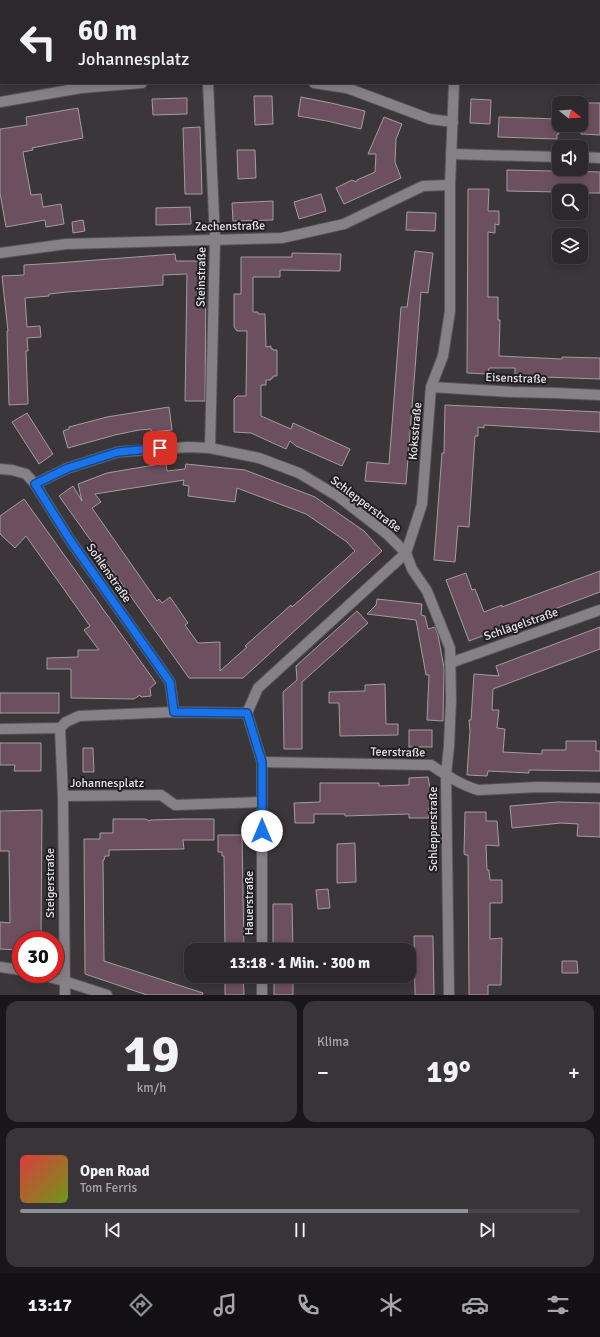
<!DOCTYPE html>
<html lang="de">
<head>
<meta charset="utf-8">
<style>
	:root { --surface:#2c282c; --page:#383438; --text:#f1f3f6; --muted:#a6a6a9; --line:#484448; --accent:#8c9099 }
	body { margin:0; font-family:Signika,sans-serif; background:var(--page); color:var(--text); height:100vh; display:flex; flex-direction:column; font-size:15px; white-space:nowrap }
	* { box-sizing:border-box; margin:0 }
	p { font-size:13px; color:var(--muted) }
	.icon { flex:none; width:22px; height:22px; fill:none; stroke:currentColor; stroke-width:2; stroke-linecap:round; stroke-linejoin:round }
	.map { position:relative; height:995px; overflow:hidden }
	.side { display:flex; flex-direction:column; gap:6px; padding:6px; background:#181618; flex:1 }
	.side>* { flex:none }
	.guide { position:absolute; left:0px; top:0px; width:600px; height:84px; box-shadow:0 2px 10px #0003,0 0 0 1px var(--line); background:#2c282c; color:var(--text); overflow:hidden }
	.needle { width:26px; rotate:107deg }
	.fabs { position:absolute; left:552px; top:96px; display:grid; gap:8px }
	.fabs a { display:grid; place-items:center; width:36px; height:36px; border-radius:8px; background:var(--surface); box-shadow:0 2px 10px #0003,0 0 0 1px var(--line); font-size:20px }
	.speed { position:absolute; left:12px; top:931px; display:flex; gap:8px; font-size:20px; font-weight:700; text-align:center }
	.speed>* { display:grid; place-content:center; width:52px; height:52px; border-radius:50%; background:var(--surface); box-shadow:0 2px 10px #0003,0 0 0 1px var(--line); line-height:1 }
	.speed .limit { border:6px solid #d22; background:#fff; color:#111 }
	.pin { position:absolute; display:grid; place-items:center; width:34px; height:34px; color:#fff; margin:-17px; border-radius:8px; box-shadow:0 2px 6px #0006 }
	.me { position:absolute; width:44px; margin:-22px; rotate:0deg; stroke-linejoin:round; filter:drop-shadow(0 0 3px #0008) }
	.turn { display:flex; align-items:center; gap:14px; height:84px; padding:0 12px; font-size:18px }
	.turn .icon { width:52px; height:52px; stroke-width:2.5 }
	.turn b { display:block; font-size:28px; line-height:34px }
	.big { font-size:30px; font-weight:800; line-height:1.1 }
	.side .tile { flex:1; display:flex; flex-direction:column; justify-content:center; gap:6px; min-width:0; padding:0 14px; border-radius:12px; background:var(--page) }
	.side .dial { align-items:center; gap:0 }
	.dial b { font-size:52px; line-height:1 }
	.song { display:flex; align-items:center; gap:12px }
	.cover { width:48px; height:48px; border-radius:6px; background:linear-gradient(135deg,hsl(0 70% 55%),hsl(80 70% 35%)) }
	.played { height:4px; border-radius:2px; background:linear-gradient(90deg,var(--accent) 80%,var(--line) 80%) }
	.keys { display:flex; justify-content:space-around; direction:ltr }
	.heat { display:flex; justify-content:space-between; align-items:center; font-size:22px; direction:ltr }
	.side .tiles { flex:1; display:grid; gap:6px; grid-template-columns:1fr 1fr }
	.tile:last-child { grid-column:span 2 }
	.trip { position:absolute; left:184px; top:943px; width:232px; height:40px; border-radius:12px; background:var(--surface); box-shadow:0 2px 10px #0003,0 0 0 1px var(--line); font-weight:800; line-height:40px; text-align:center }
	.tab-bar { display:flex; height:64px; justify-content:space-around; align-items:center; background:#121012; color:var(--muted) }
	.tab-bar .icon { width:28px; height:28px }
	.tab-bar .selected { color:var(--accent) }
	.tab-bar b { font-size:18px; color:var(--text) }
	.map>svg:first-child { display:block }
	.building { fill:#6d505f; stroke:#a29c9f; fill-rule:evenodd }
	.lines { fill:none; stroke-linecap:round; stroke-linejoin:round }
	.minor-casing { stroke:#585559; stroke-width:12 }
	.minor { stroke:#858186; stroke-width:10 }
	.route-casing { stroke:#114b97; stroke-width:10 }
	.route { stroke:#1a73e8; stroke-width:7 }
	.labels { text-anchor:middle; stroke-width:4; stroke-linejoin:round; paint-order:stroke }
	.street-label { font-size:12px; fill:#e4e2e5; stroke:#201e20 }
</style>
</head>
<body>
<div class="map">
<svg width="600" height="995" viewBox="0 0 600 995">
	<rect width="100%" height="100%" fill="#3a363a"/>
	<g class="building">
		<polygon points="254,96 272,96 273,124 255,125"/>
		<polygon points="301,97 331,103 365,111 361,129 327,121 298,116"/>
		<polygon points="187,98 187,114 153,115 152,99"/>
		<polygon points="471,99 491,100 490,124 470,123"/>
		<polygon points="581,103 600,103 600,135 581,134"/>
		<polygon points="78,108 83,138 32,148 33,150 23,152 31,195 41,194 43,207 61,204 64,224 46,227 45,220 6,227 0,193 0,129 27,125 26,117"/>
		<polygon points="384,117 402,124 396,139 395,162 401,178 344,204 336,188 352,180 356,182 357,180 375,172 376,154 368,154"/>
		<polygon points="499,117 559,119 559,134 557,134 557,139 498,137"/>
		<polygon points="200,127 202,194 185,194 183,128"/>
		<polygon points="237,150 255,150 256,178 238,179"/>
		<polygon points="507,170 600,172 600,193 581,193 581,191 559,192 507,191"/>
		<polygon points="468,189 489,189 488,211 499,211 499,225 495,224 495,233 488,232 488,297 498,297 498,320 500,320 499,356 562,359 562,357 600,358 600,379 515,376 515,368 489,368 488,374 467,373"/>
		<polygon points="321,194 326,211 299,219 294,202"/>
		<polygon points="273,201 273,220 233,221 232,203"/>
		<polygon points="190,207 191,224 156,225 156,208"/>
		<polygon points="407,212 436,213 435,231 406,230"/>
		<polygon points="83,220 85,231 73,233 72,222"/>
		<polygon points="415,251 433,253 428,293 421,292 406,484 365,481 367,462 389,464 401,307 407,307"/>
		<polygon points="292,253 341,254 340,271 280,270 280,277 253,277 253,312 258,312 258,314 265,314 266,347 271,346 271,349 273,349 273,350 277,350 277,376 273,376 273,378 271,378 271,380 266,380 266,385 261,385 261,416 291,429 293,423 350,449 342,466 296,446 290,441 286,449 251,433 234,432 234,399 237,396 246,396 247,331 237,331 234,327 234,294 241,294 241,257 292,257"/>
		<polygon points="175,254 176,261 206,261 205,401 185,401 187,274 163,275 163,285 67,292 49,294 49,296 25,298 27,327 40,326 41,337 27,338 28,351 26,351 28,404 9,405 7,331 8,331 2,276 24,275 24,265 57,263"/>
		<polygon points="445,405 600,412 600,432 484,425 484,428 478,427 478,436 475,436 469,527 458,526 455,562 434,560 442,453 444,453"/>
		<polygon points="169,407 172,430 151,432 151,429 139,430 115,435 68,448 63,431 69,429 69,427 107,417"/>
		<polygon points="27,413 53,454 39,464 12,422"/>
		<path d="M166 463 167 471 185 469 186 464 245 470 315 497 364 531 382 551 243 678H189L59 496 73 486 82 501 78 484 107 473ZM184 480 183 485 189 486 188 496 235 502 237 488 306 514 347 542 355 551 292 607 291 605 245 646 247 647 220 671V642L198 643 185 625 188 623 170 597 162 603 159 599 157 601 92 508 101 502 95 494Z"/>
		<polygon points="24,499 156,683 150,688 151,696 141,697 140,695 134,699 71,698 71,669 47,669 47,658 78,657 78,650 99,650 84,630 90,626 26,536 15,548 0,534 0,516"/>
		<polygon points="600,571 600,592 469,641 446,580 466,573 472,590 475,589 484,612 502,605 502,607"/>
		<polygon points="377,599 422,604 421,615 425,616 428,629 435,627 438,635 444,668 443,721 427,720 429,675 426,675 416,620 367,614 376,605"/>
		<polygon points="357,611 368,623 302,682 302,749 284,749 283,692 297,680 296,666"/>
		<polygon points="600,627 600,649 493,689 492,710 499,710 497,728 505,729 503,752 542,754 542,750 566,750 566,741 596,741 596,751 600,751 600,771 529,770 529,773 488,771 487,776 467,775 470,731 469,720 471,720 474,674 499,676 496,666"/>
		<polygon points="385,684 386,724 398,724 398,735 340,736 339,703 329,703 329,692 365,691 365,685"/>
		<rect x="0" y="693" width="59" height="20"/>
		<rect x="409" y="730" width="23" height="17"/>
		<polygon points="0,743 41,743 41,771 14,771 15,765 0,765"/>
		<polygon points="83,748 93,748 94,772 83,772"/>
		<polygon points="428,777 432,799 429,809 429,818 409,818 409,814 345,816 345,814 314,814 314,823 295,823 294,803 320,802 320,783 379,783 379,786 409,785 409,778"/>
		<polygon points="558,802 600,803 600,837 577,836 578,824 561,823 512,828 510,806"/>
		<polygon points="42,810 41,940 21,940 21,950 0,949 0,922 10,923 9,851 0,851 0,811"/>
		<polygon points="465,812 486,812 486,821 497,821 499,846 486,845 487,870 489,870 490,880 502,880 502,903 490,903 490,939 502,938 501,985 488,985 488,995 469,995 468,855 465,855 464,853"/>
		<polygon points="113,819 145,819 150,821 150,820 184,819 214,819 214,840 183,840 184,849 109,850 109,856 105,856 104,860 103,860 104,961 203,993 202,995 147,995 85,974 84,839 100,839 100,833 113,833"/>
		<polygon points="218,835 242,835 244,950 225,950 224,856 222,856 222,852 218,852"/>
		<polygon points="355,843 356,882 337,883 337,844"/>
		<polygon points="328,889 330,908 318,909 316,890"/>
		<polygon points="273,904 292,904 293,950 273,950"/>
		<polygon points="414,936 433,936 434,995 415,995"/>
		<polygon points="562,961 577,961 578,973 562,973"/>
		<polygon points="225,976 243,976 244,995 225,995"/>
		<rect x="274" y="976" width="19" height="19"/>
	</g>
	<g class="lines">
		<g class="minor-casing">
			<g id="minor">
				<polyline points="205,0 205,1"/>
				<polyline points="457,1 457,0"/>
				<polyline points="208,83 215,239 210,448"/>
				<polyline points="314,83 347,88 430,119 453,122"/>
				<polyline points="0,102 81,88 142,83"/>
				<polyline points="451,154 559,157"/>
				<polyline points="581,157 600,158"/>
				<polyline points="0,253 66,244 282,238 344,224 423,186 450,185"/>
				<polyline points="431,387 512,392 556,393 600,395"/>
				<polyline points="0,469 12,470 26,474 35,484 70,540 170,682 174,712"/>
				<polyline points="35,484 68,468 118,452 188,447 210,448 259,458 299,473 339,497 387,534 406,553 412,569 427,591 450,648 451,700 449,746 446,775 449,995"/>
				<polyline points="450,663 600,610"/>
				<polyline points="247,713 258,688 406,553 422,504 431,387 443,356 450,311 450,185 454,83"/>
				<polyline points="247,713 262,762 262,950"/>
				<polyline points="0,729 60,728"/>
				<path d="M262 762 431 765C446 775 461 785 478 790L538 787 600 788"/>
				<polyline points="63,796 161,795 175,805 262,802"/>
				<polyline points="0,967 21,970"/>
				<polyline points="37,974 64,981 107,995"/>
				<polyline points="65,995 63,796 60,728 66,722 79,716 174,712 247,713"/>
				<polyline points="262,995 262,976"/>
			</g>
		</g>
		<use href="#minor" class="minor"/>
	</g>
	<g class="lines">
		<g class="route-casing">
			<polyline id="route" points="160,448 118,452 68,468 35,484 70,540 170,682 174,712 247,713 262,762 262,831"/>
		</g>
		<use href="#route" class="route"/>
	</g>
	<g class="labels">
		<g class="street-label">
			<text transform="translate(230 226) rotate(-1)" y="4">Zechenstraße</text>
			<text transform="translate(201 277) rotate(-89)" y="4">Steinstraße</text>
			<text transform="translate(516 378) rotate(2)" y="4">Eisenstraße</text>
			<text transform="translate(415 431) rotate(-85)" y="4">Koksstraße</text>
			<text transform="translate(366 504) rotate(37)" y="4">Schlepperstraße</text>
			<text transform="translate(109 573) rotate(55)" y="4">Sohlenstraße</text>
			<text transform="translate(521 624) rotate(-19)" y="4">Schlägelstraße</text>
			<text transform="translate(398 752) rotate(1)" y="4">Teerstraße</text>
			<text x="107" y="787">Johannesplatz</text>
			<text transform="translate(433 829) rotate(-90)" y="4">Schlepperstraße</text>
			<text transform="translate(50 883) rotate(-90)" y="4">Steigerstraße</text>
			<text transform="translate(249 903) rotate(-90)" y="4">Hauerstraße</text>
		</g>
	</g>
</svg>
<div class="fabs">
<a><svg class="needle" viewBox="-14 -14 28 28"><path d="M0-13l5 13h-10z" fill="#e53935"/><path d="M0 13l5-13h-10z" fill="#a6a6a9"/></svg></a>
<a><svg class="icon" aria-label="sound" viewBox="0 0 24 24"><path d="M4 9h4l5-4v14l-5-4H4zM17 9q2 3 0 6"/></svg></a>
<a><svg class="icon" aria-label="search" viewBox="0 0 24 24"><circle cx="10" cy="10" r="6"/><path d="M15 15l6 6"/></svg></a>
<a><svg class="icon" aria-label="layers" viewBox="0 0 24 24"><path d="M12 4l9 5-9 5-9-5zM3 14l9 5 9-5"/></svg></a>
</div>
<div class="speed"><div class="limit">30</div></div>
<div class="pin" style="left:160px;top:448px;background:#d93025"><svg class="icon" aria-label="arrive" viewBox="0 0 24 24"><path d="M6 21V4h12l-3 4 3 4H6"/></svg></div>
<svg class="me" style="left:262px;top:831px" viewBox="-20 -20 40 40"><circle r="19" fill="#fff"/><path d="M0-13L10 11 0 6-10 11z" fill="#1a73e8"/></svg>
<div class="trip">13:18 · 1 Min. · 300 m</div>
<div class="guide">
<div class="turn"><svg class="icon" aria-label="left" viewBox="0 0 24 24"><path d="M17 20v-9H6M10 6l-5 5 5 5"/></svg><div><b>60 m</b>Johannesplatz</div></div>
</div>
</div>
<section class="side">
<div class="tiles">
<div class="tile dial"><b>19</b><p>km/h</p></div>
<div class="tile"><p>Klima</p>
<div class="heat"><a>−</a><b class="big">19°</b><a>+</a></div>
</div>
<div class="tile">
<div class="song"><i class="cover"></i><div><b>Open Road</b><p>Tom Ferris</p></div></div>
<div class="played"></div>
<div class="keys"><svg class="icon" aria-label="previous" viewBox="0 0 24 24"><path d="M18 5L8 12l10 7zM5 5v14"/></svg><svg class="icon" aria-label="pause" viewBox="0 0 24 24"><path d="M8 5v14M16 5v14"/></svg><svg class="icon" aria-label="next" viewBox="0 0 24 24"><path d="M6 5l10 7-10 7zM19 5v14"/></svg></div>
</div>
</div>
</section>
<nav class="tab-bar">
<b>13:17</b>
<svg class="icon selected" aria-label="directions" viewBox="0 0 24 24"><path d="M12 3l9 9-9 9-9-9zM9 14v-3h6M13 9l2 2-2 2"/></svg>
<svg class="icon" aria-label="music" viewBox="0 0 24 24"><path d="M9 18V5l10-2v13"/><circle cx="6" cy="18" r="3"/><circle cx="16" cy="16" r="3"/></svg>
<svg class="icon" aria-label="phone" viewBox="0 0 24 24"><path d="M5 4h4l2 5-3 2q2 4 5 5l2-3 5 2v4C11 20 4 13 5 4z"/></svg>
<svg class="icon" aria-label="climate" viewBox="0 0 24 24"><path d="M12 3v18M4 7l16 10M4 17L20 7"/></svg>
<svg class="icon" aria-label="car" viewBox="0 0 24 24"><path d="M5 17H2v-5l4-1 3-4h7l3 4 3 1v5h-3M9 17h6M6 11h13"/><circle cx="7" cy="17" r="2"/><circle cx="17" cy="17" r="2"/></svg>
<svg class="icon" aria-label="filters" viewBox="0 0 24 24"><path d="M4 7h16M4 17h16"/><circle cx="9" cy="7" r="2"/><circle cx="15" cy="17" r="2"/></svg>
</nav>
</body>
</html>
